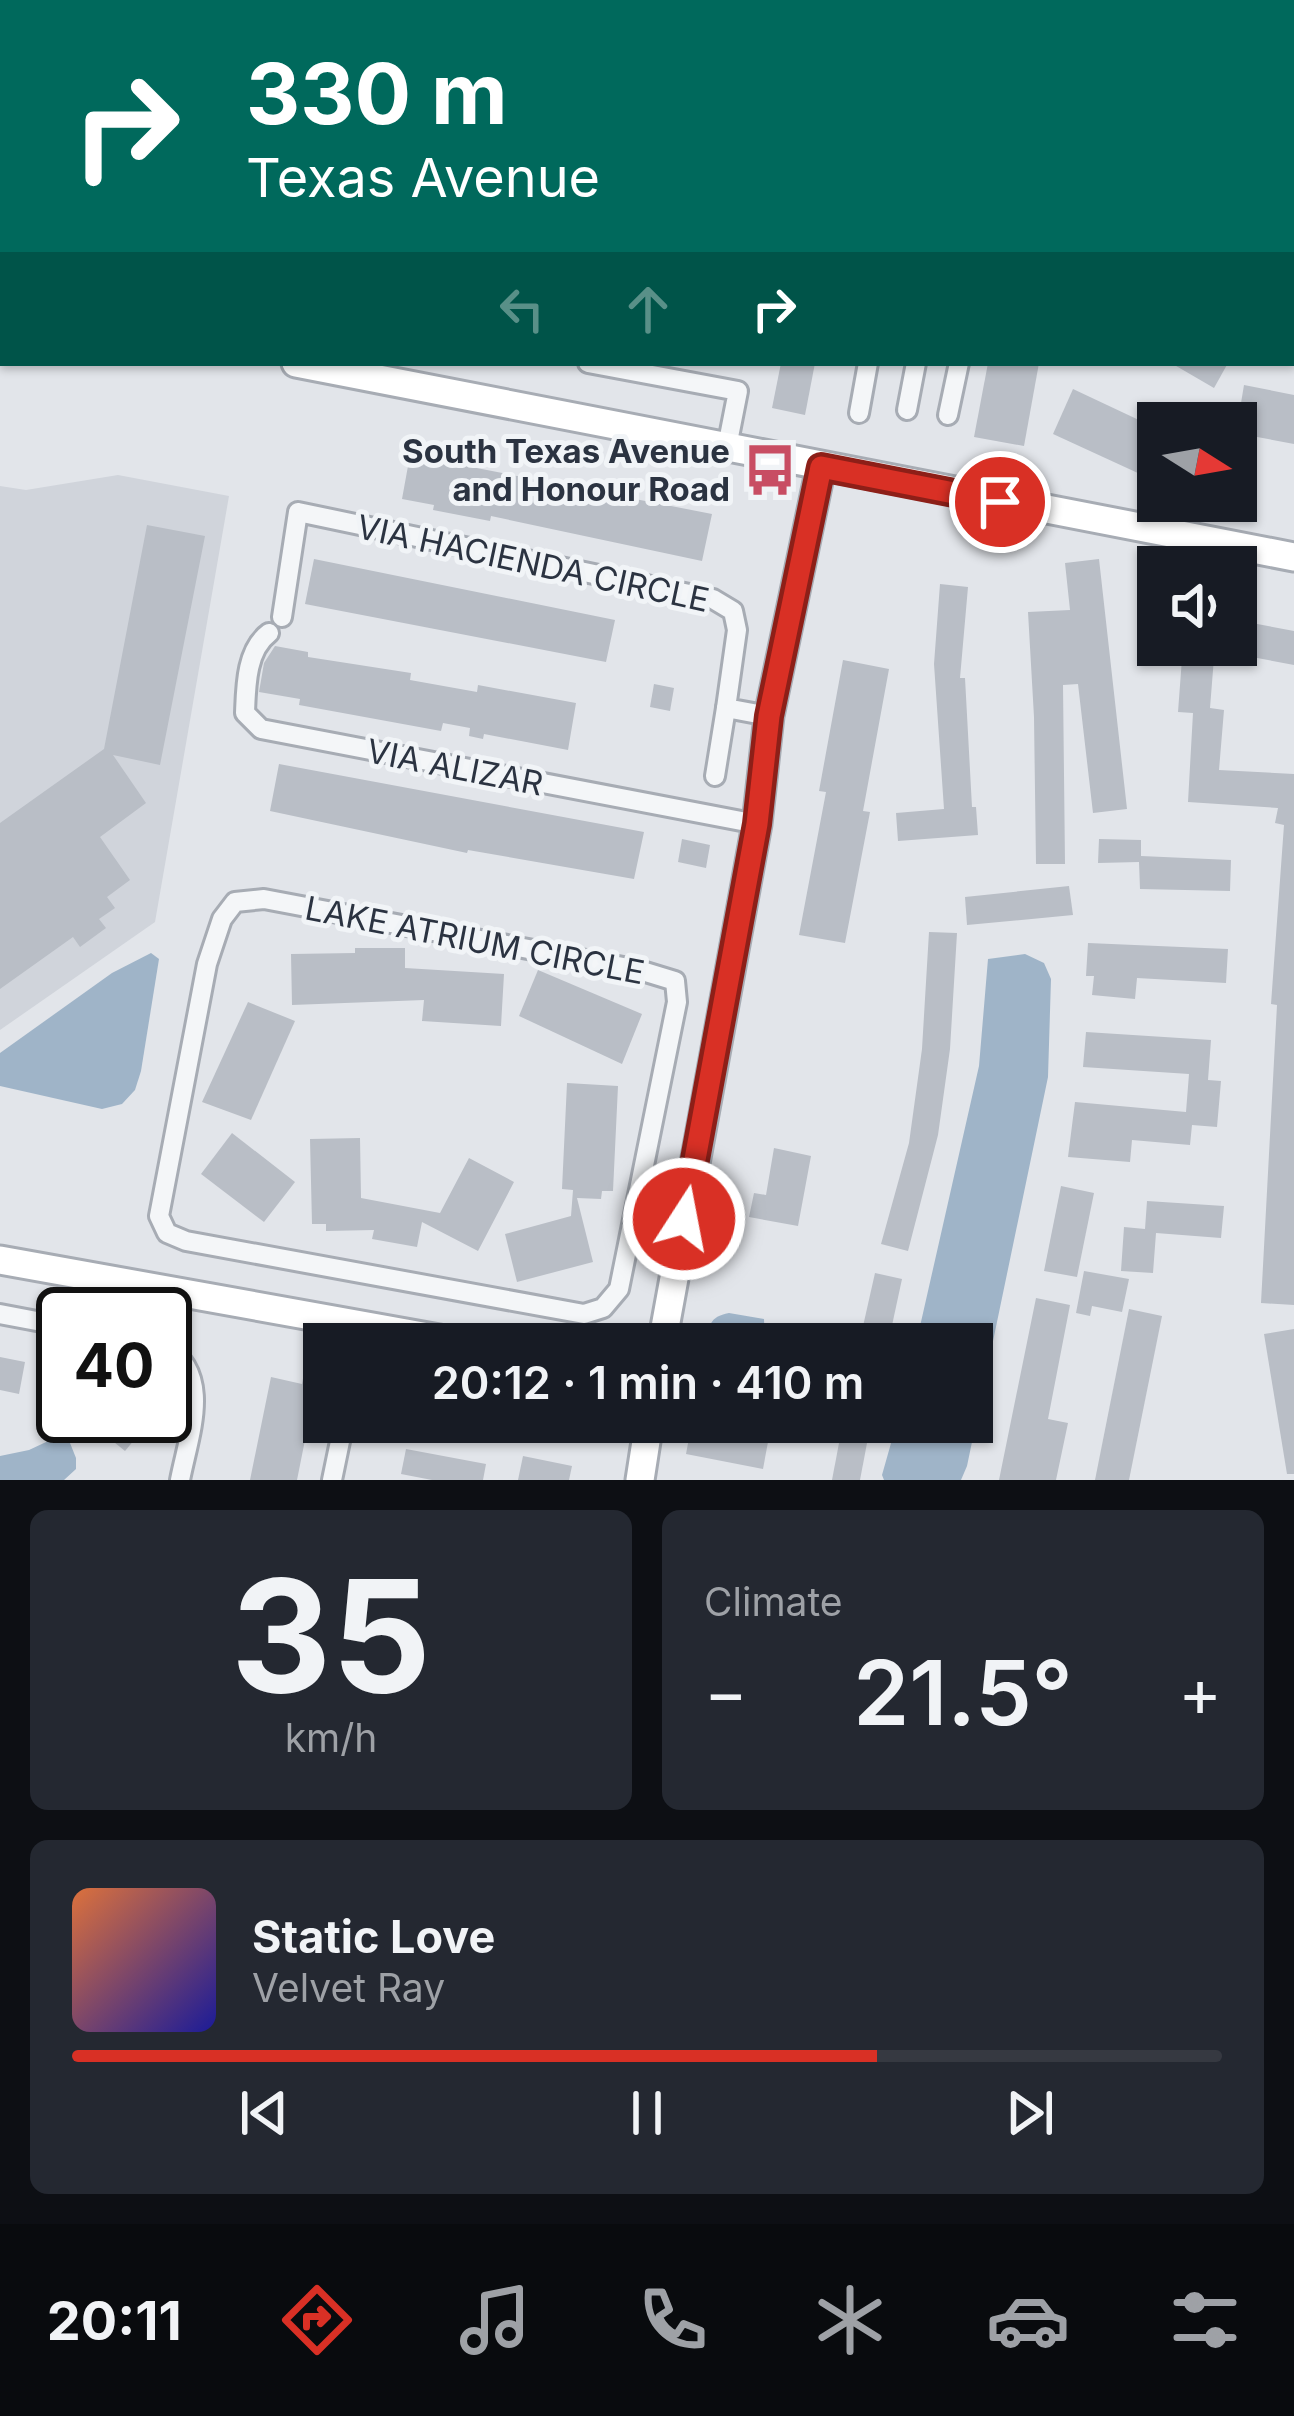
<!DOCTYPE html>
<html lang="en">
<head>
<meta charset="utf-8">
<style>
	:root { --surface:#171b24; --page:#242831; --text:#f1f3f6; --muted:#9ea1a6; --line:#363941; --accent:#d93025 }
	body { margin:0; font-family:Inter,sans-serif; background:var(--page); color:var(--text); height:100vh; display:flex; flex-direction:column; font-size:45px; white-space:nowrap }
	* { box-sizing:border-box; margin:0 }
	p { font-size:39px; color:var(--muted) }
	.icon { flex:none; width:66px; height:66px; fill:none; stroke:currentColor; stroke-width:2; stroke-linecap:round; stroke-linejoin:round }
	.map { position:relative; height:1480px; overflow:hidden }
	.side { display:flex; flex-direction:column; gap:30px; padding:30px; background:#0d0f14; flex:1 }
	.side>* { flex:none }
	.banner { position:absolute; left:0px; top:0px; width:1296px; height:366px; box-shadow:0 3px 9px #0004; background:#00695c; color:#fff; overflow:hidden }
	.needle { width:78px; rotate:101deg }
	.fabs { position:absolute; left:1137px; top:402px; display:grid; gap:24px }
	.fabs a { display:grid; place-items:center; width:120px; height:120px; border-radius:0px; background:var(--surface); box-shadow:0 3px 9px #0004; font-size:60px }
	.speed { position:absolute; left:36px; top:1287px; display:flex; gap:24px; font-size:60px; font-weight:700; text-align:center }
	.speed>* { display:grid; place-content:center; width:156px; height:156px; border-radius:50%; background:var(--surface); box-shadow:0 3px 9px #0004; line-height:1 }
	.speed .limit { border:6px solid #111; border-radius:18px; background:#fff; color:#111 }
	.pin { position:absolute; display:grid; place-items:center; width:102px; height:102px; color:#fff; margin:-51px; border:6px solid #fff; border-radius:50%; box-shadow:0 3px 12px #0007 }
	.me { position:absolute; width:132px; margin:-66px; rotate:11deg; stroke-linejoin:round; filter:drop-shadow(0 0 9px #0008) }
	.turn { display:flex; align-items:center; gap:42px; height:252px; padding:0 48px; font-size:54px }
	.turn .icon { width:156px; height:156px; stroke-width:2.5 }
	.turn b { display:block; font-size:84px; line-height:102px }
	.lanes { display:flex; align-items:center; height:114px; padding:0 48px; background:#0003; justify-content:center; gap:60px; direction:ltr }
	.lanes .off { opacity:.35 }
	.big { font-size:90px; font-weight:600; line-height:1.1 }
	.side .widget { flex:1; display:flex; flex-direction:column; justify-content:center; gap:18px; min-width:0; padding:0 42px; border-radius:18px; background:var(--page) }
	.side .dial { align-items:center; gap:0 }
	.dial b { font-size:156px; line-height:1 }
	.song { display:flex; align-items:center; gap:36px }
	.cover { width:144px; height:144px; border-radius:18px; background:linear-gradient(135deg,hsl(20 70% 55%),hsl(240 70% 35%)) }
	.played { height:12px; border-radius:6px; background:linear-gradient(90deg,var(--accent) 70%,var(--line) 70%) }
	.keys { display:flex; justify-content:space-around; direction:ltr }
	.heat { display:flex; justify-content:space-between; align-items:center; font-size:66px; direction:ltr }
	.side .tiles { flex:1; display:grid; gap:30px; grid-template-columns:1fr 1fr }
	.widget:last-child { grid-column:span 2 }
	.trip { position:absolute; left:303px; top:1323px; width:690px; height:120px; border-radius:0px; background:var(--surface); box-shadow:0 3px 9px #0004; font-weight:600; line-height:120px; text-align:center }
	.dock { display:flex; height:192px; justify-content:space-around; align-items:center; background:#090b0e; color:var(--muted) }
	.dock .icon { width:84px; height:84px }
	.dock .active { color:var(--accent) }
	.dock b { font-size:54px; color:var(--text) }
	.map>svg:first-child { display:block }
	.built { fill:#d0d4db }
	.water { fill:#9fb4c8 }
	.building { fill:#b9bec6 }
	.lines { fill:none; stroke-linecap:round; stroke-linejoin:round }
	.street-casing { stroke:#a7acb4; stroke-width:24 }
	.secondary-casing { stroke:#a7acb4; stroke-width:33 }
	.street { stroke:#f4f6f8; stroke-width:18 }
	.secondary { stroke:#fff; stroke-width:27 }
	.route-casing { stroke:#8d1f18; stroke-width:30 }
	.route { stroke:#d93025; stroke-width:21 }
	.labels { text-anchor:middle; stroke-width:10; stroke-linejoin:round; paint-order:stroke }
	.poi-label { font-size:33px; font-weight:bold; fill:#2b3341; stroke:#f1f4f7; text-anchor:end }
	.street-label { font-size:33px; fill:#2b3341; stroke:#f1f4f7 }
</style>
</head>
<body>
<div class="map">
<svg width="1294" height="1480" viewBox="0 0 1294 1480">
	<rect width="100%" height="100%" fill="#e2e5ea"/>
	<polygon class="built" points="118,475 229,496 155,922 0,1030 0,486 26,490"/>
	<g class="water">
		<polygon points="151,953 159,959 141,1071 135,1090 122,1104 102,1109 0,1086 0,1053 112,973"/>
		<polygon points="1025,954 1044,963 1051,979 1048,1077 967,1466 961,1480 884,1480 882,1475 897,1422 972,1422 972,1344 916,1344 979,1066 988,959"/>
		<path d="M729 1313 764 1319 765 1344H707C709 1325 709 1317 729 1313Z"/>
		<polygon points="59,1436 68,1438 76,1458 76,1469 64,1480 0,1480 0,1456 29,1450"/>
	</g>
	<g class="building">
		<polygon points="781,363 815,363 805,415 772,408"/>
		<polygon points="988,363 1039,363 1024,446 974,437"/>
		<polygon points="1171,363 1228,363 1214,388"/>
		<polygon points="1244,385 1294,395 1294,444 1236,433"/>
		<polygon points="1073,389 1158,429 1140,474 1053,434"/>
		<polygon points="410,455 712,514 702,561 491,516 490,521 433,510 434,505 402,499"/>
		<polygon points="147,525 205,536 160,765 113,755 146,803 100,837 130,880 107,897 115,908 99,919 106,928 80,947 73,937 0,989 0,823 104,749"/>
		<polygon points="314,559 615,620 606,662 305,604"/>
		<polygon points="1099,559 1127,809 1093,813 1078,684 1063,685 1065,864 1036,864 1034,717 1028,612 1070,610 1065,563"/>
		<polygon points="940,584 968,587 960,678 965,678 972,807 976,807 978,835 898,841 896,813 944,809 934,664"/>
		<polygon points="1236,620 1294,631 1294,665 1236,654"/>
		<polygon points="1183,645 1215,645 1210,708 1224,710 1219,770 1294,774 1294,1305 1261,1303 1277,1005 1271,1004 1284,825 1275,823 1278,808 1188,802 1193,713 1178,712"/>
		<polygon points="275,646 308,652 308,657 411,673 410,680 477,692 478,685 576,703 568,750 484,734 483,739 469,736 470,728 443,723 441,731 299,705 300,699 259,692 264,663"/>
		<polygon points="843,660 889,669 863,811 870,812 845,943 799,935 826,792 819,791"/>
		<polygon points="654,684 674,688 670,711 650,707"/>
		<polygon points="279,764 644,832 634,879 468,850 467,853 270,811"/>
		<polygon points="682,839 710,845 706,868 678,862"/>
		<polygon points="1099,839 1141,840 1141,856 1231,860 1230,891 1140,889 1139,862 1098,863"/>
		<polygon points="1069,886 1073,915 967,925 965,897"/>
		<polygon points="929,932 957,933 950,1049 938,1135 908,1251 881,1244 909,1143 922,1049"/>
		<polygon points="1088,943 1228,949 1226,983 1137,978 1135,999 1092,995 1094,976 1086,976"/>
		<polygon points="355,948 405,948 405,968 504,974 501,1026 422,1021 424,1000 292,1005 291,954 355,953"/>
		<polygon points="538,970 642,1014 622,1064 519,1016"/>
		<polygon points="248,1002 295,1021 251,1120 202,1102"/>
		<polygon points="1086,1032 1211,1040 1208,1080 1221,1081 1217,1127 1192,1125 1190,1145 1132,1140 1130,1162 1068,1157 1075,1102 1186,1112 1189,1074 1083,1067"/>
		<polygon points="567,1083 618,1086 613,1191 602,1191 601,1199 577,1198 593,1262 517,1282 505,1234 571,1216 573,1190 562,1189"/>
		<polygon points="232,1133 295,1182 264,1222 201,1174"/>
		<polygon points="360,1138 361,1198 440,1213 469,1158 514,1182 478,1251 422,1222 417,1247 372,1239 374,1230 326,1231 326,1224 312,1224 310,1139"/>
		<polygon points="774,1148 811,1156 798,1226 749,1217 754,1193 766,1195"/>
		<polygon points="1061,1186 1094,1193 1077,1277 1044,1271"/>
		<polygon points="1147,1201 1224,1206 1221,1238 1156,1233 1153,1273 1121,1271 1124,1227 1145,1229"/>
		<polygon points="1084,1271 1129,1279 1122,1312 1092,1306 1090,1316 1076,1313"/>
		<polygon points="875,1273 902,1279 888,1344 859,1344"/>
		<polygon points="1036,1298 1070,1305 1048,1419 1068,1423 1056,1480 999,1480"/>
		<polygon points="1129,1309 1162,1316 1129,1480 1095,1480"/>
		<polygon points="1294,1329 1294,1474 1287,1474 1264,1334"/>
		<polygon points="0,1357 25,1362 19,1394 0,1390"/>
		<polygon points="63,1357 63,1400 42,1383"/>
		<polygon points="305,1367 320,1370 315,1394 323,1395 320,1412 311,1410 297,1480 250,1480 271,1377 302,1384"/>
		<polygon points="82,1416 154,1416 125,1451"/>
		<polygon points="692,1422 726,1422 770,1431 763,1469 686,1454"/>
		<polygon points="843,1422 871,1422 860,1480 832,1480"/>
		<polygon points="406,1449 486,1464 483,1480 432,1480 401,1474"/>
		<polygon points="523,1456 572,1466 569,1480 518,1480"/>
	</g>
	<g class="lines">
		<g class="street-casing">
			<g id="street">
				<polyline points="437,3 437,0"/>
				<polyline points="766,3 767,0"/>
				<polyline points="788,3 789,0"/>
				<polyline points="0,256 3,256"/>
				<polyline points="588,363 738,391 727,447"/>
				<polyline points="907,410 916,363"/>
				<polyline points="859,413 868,363"/>
				<polyline points="948,415 959,363"/>
				<polyline points="282,617 298,512 713,599 733,611 737,630 726,708 769,716"/>
				<path d="M269 633C246 650 246 687 245 713L261 729 757 824"/>
				<polyline points="715,776 726,708"/>
				<polygon points="264,899 639,970 675,981 677,1002 619,1289 603,1308 584,1314 186,1241 167,1233 159,1216 207,964 222,919 235,902"/>
				<polyline points="0,1314 63,1326"/>
				<polyline points="327,1344 329,1321"/>
				<path d="M165 1346C213 1375 189 1434 180 1480"/>
				<polyline points="332,1480 344,1422"/>
			</g>
		</g>
		<g class="secondary-casing">
			<g id="secondary">
				<polyline points="0,311 3,312"/>
				<polyline points="296,363 1294,557"/>
				<polyline points="0,1260 467,1344"/>
				<polyline points="662,1344 757,824 769,716 821,467"/>
				<polyline points="640,1480 649,1422"/>
			</g>
		</g>
		<use href="#street" class="street"/>
		<use href="#secondary" class="secondary"/>
	</g>
	<g class="lines">
		<g class="route-casing">
			<polyline id="route" points="684,1219 757,824 769,716 821,467 1000,502"/>
		</g>
		<use href="#route" class="route"/>
	</g>
	<defs>
		<g id="bus-bare" transform="scale(4.14)"><path d="M-5-6H5V4H4V6H2V4H-2V6H-4V4H-5ZM-3.5-4V0h7V-4ZM-3.5 1.2v1.5H-2V1.2ZM2 1.2v1.5H3.5V1.2Z" fill="#c84d63" stroke="#f1f4f7" stroke-width="2.5" paint-order="stroke"/></g>
	</defs>
	<g fill-rule="evenodd">
		<use href="#bus-bare" x="770" y="470"/>
	</g>
	<g class="labels">
		<g class="poi-label">
			<text x="730" y="463">South Texas Avenue<tspan x="730" dy="38">and Honour Road</tspan></text>
		</g>
		<g class="street-label">
			<text transform="translate(533 563) rotate(12)" y="12">VIA HACIENDA CIRCLE</text>
			<text transform="translate(455 767) rotate(11)" y="12">VIA ALIZAR</text>
			<text transform="translate(475 940) rotate(11)" y="12">LAKE ATRIUM CIRCLE</text>
		</g>
	</g>
</svg>
<div class="fabs">
<a><svg class="needle" viewBox="-14 -14 28 28"><path d="M0-13l5 13h-10z" fill="#e53935"/><path d="M0 13l5-13h-10z" fill="#9ea1a6"/></svg></a>
<a><svg class="icon" aria-label="sound" viewBox="0 0 24 24"><path d="M4 9h4l5-4v14l-5-4H4zM17 9q2 3 0 6"/></svg></a>
</div>
<div class="speed"><div class="limit">40</div></div>
<div class="pin" style="left:1000px;top:502px;background:#d93025"><svg class="icon" aria-label="arrive" viewBox="0 0 24 24"><path d="M6 21V4h12l-3 4 3 4H6"/></svg></div>
<svg class="me" style="left:684px;top:1219px" viewBox="-20 -20 40 40"><circle r="17" fill="#d93025" stroke="#fff" stroke-width="3"/><path d="M0-11L8 9 0 5-8 9z" fill="#fff"/></svg>
<div class="trip">20:12 · 1 min · 410 m</div>
<div class="banner">
<div class="turn"><svg class="icon" aria-label="right" viewBox="0 0 24 24"><path d="M7 20v-9h11M14 6l5 5-5 5"/></svg><div><b>330 m</b>Texas Avenue</div></div>
<div class="lanes"><svg class="icon off" aria-label="left" viewBox="0 0 24 24"><path d="M17 20v-9H6M10 6l-5 5 5 5"/></svg><svg class="icon off" aria-label="ahead" viewBox="0 0 24 24"><path d="M12 20V5M6 11l6-6 6 6"/></svg><svg class="icon" aria-label="right" viewBox="0 0 24 24"><path d="M7 20v-9h11M14 6l5 5-5 5"/></svg></div>
</div>
</div>
<section class="side">
<div class="tiles">
<div class="widget dial"><b>35</b><p>km/h</p></div>
<div class="widget"><p>Climate</p>
<div class="heat"><a>−</a><b class="big">21.5°</b><a>+</a></div>
</div>
<div class="widget">
<div class="song"><i class="cover"></i><div><b>Static Love</b><p>Velvet Ray</p></div></div>
<div class="played"></div>
<div class="keys"><svg class="icon" aria-label="previous" viewBox="0 0 24 24"><path d="M18 5L8 12l10 7zM5 5v14"/></svg><svg class="icon" aria-label="pause" viewBox="0 0 24 24"><path d="M8 5v14M16 5v14"/></svg><svg class="icon" aria-label="next" viewBox="0 0 24 24"><path d="M6 5l10 7-10 7zM19 5v14"/></svg></div>
</div>
</div>
</section>
<nav class="dock">
<b>20:11</b>
<svg class="icon active" aria-label="directions" viewBox="0 0 24 24"><path d="M12 3l9 9-9 9-9-9zM9 14v-3h6M13 9l2 2-2 2"/></svg>
<svg class="icon" aria-label="music" viewBox="0 0 24 24"><path d="M9 18V5l10-2v13"/><circle cx="6" cy="18" r="3"/><circle cx="16" cy="16" r="3"/></svg>
<svg class="icon" aria-label="phone" viewBox="0 0 24 24"><path d="M5 4h4l2 5-3 2q2 4 5 5l2-3 5 2v4C11 20 4 13 5 4z"/></svg>
<svg class="icon" aria-label="climate" viewBox="0 0 24 24"><path d="M12 3v18M4 7l16 10M4 17L20 7"/></svg>
<svg class="icon" aria-label="car" viewBox="0 0 24 24"><path d="M5 17H2v-5l4-1 3-4h7l3 4 3 1v5h-3M9 17h6M6 11h13"/><circle cx="7" cy="17" r="2"/><circle cx="17" cy="17" r="2"/></svg>
<svg class="icon" aria-label="filters" viewBox="0 0 24 24"><path d="M4 7h16M4 17h16"/><circle cx="9" cy="7" r="2"/><circle cx="15" cy="17" r="2"/></svg>
</nav>
</body>
</html>
